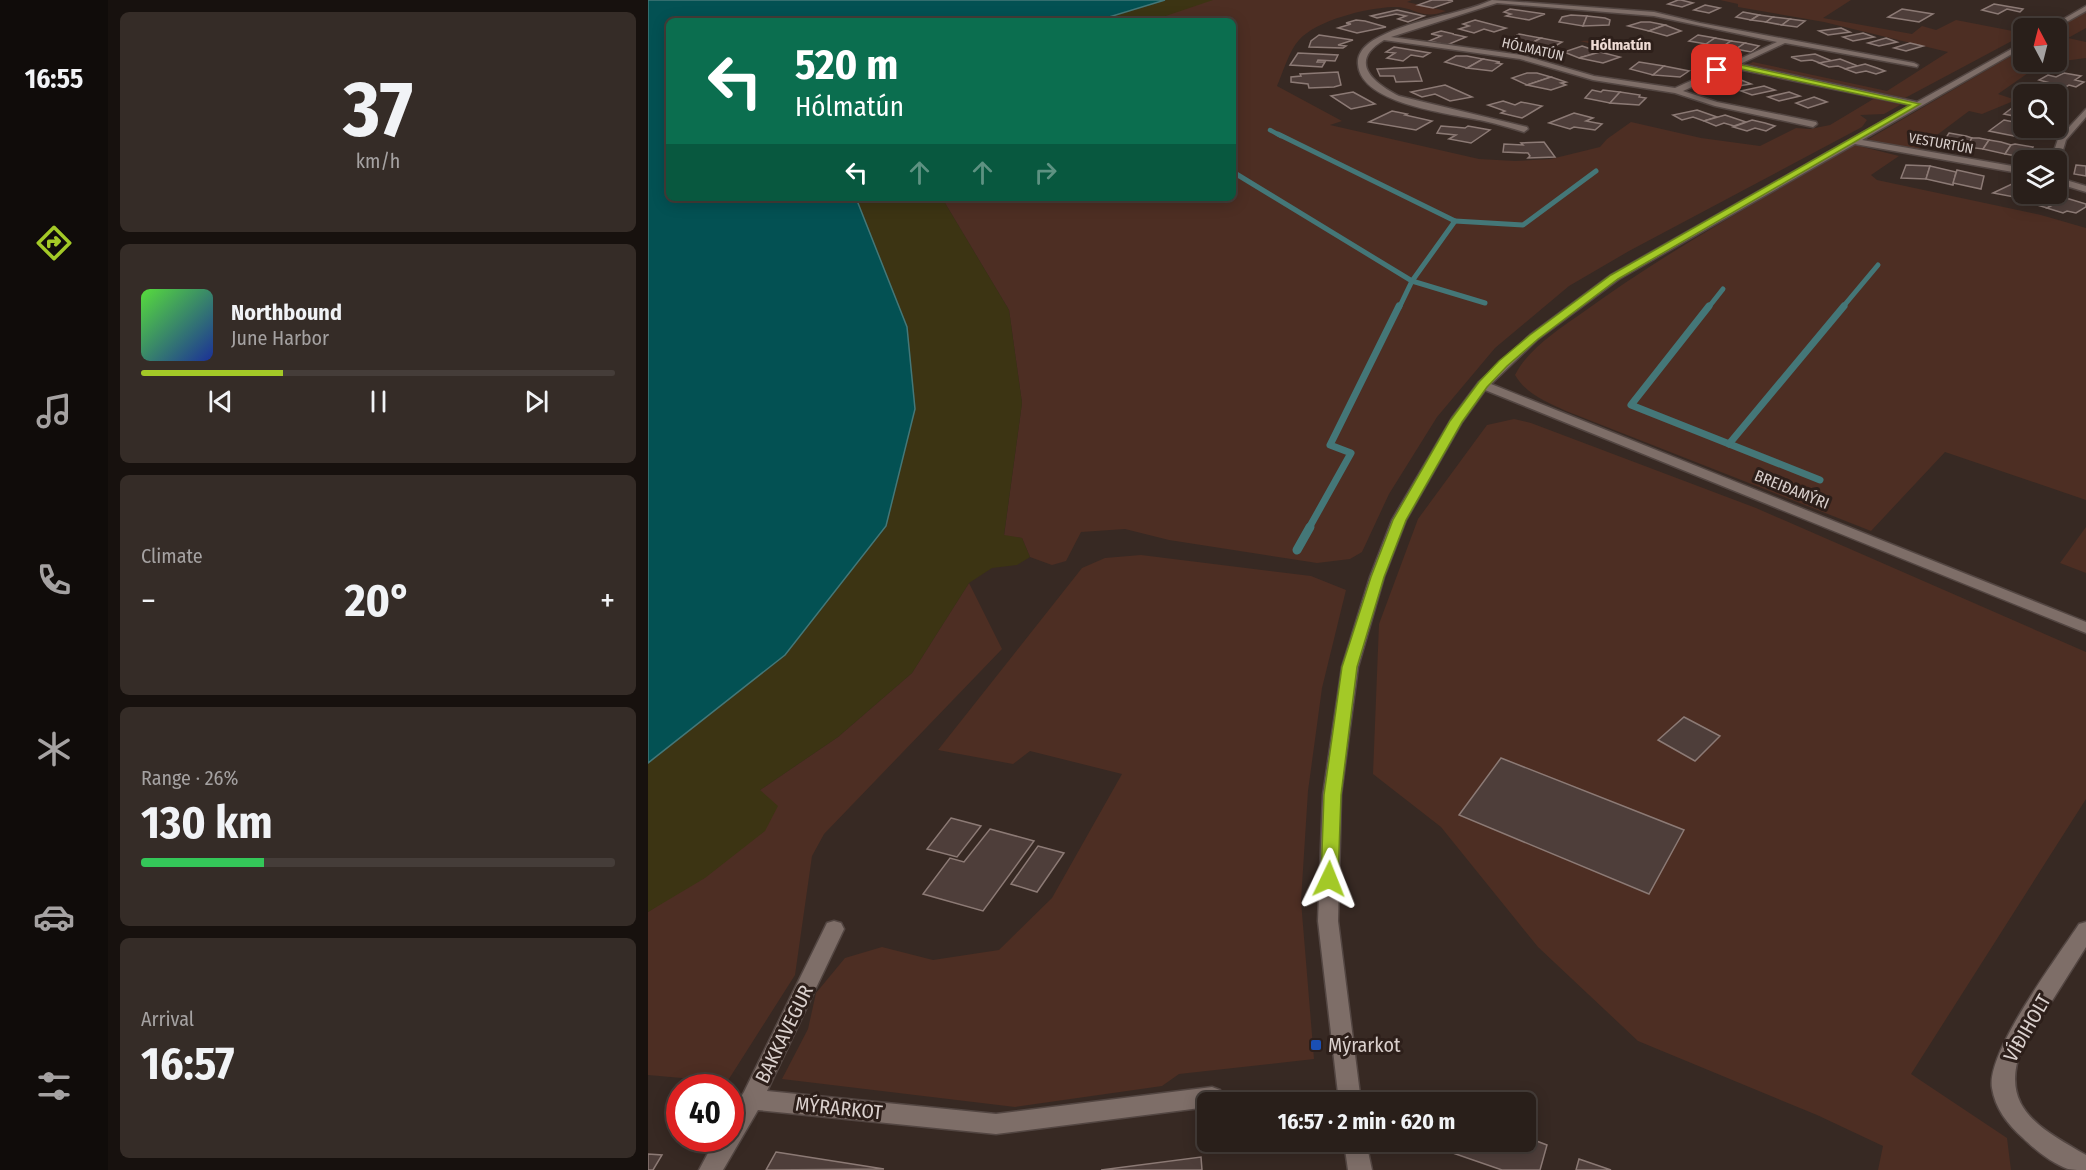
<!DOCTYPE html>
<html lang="en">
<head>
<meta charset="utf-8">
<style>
	:root { --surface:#291f1a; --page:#352c27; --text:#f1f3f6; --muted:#a5a2a2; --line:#453d39; --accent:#a3c927 }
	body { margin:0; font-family:"Fira Sans Condensed",sans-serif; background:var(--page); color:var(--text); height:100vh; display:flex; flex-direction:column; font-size:22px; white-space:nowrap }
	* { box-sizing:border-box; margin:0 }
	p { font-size:20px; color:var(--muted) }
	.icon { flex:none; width:33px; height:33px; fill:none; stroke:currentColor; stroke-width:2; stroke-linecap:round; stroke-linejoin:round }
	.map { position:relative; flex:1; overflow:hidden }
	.sheet { display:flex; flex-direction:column; gap:12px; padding:12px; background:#17110e; width:540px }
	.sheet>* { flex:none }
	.top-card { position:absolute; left:18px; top:18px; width:570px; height:183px; border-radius:9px; box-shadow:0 3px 15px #0003,0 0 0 2px var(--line); background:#0b6e4f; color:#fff; overflow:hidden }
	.needle { width:39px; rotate:353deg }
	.tools { position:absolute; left:1365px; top:18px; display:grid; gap:12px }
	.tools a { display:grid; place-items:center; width:54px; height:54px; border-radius:9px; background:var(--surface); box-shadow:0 3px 15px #0003,0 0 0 2px var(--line); font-size:30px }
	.speed { position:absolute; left:18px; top:1074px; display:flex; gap:12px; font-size:30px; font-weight:700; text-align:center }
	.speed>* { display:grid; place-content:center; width:78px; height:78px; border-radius:50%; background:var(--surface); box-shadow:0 3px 15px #0003,0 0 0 2px var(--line); line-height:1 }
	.speed .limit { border:9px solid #d22; background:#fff; color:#111 }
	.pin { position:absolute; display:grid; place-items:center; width:51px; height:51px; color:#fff; margin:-26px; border-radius:12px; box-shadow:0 3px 9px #0006 }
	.me { position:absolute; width:66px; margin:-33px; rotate:2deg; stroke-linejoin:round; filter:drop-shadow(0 0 4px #0008) }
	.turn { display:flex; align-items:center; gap:21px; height:126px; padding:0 30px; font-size:27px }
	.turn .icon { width:78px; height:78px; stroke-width:2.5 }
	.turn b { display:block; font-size:42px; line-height:51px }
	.lanes { display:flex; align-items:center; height:57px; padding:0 30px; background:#0003; justify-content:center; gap:30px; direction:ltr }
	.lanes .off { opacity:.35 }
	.big { font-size:45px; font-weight:700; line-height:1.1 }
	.sheet .card { flex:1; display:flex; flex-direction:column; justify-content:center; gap:9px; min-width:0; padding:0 21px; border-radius:9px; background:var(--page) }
	.sheet .dial { align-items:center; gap:0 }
	.dial b { font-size:78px; line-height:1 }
	.song { display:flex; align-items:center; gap:18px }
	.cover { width:72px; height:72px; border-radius:9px; background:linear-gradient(135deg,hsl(110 70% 55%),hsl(230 70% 35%)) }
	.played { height:6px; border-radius:3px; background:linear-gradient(90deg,var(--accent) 30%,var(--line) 30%) }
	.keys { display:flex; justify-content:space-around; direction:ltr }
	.heat { display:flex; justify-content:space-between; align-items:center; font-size:33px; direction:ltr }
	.charge { height:9px; border-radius:4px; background:linear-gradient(90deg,#34c759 26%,var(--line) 0) }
	.trip { position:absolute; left:549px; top:1092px; width:339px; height:60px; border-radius:9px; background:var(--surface); box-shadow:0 3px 15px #0003,0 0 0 2px var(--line); font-weight:700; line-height:60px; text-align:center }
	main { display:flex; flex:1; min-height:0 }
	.dock { display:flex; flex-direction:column; width:108px; justify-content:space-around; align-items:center; background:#100c0a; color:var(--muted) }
	.dock .icon { width:42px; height:42px }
	.dock .active { color:var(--accent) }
	.dock b { font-size:27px; color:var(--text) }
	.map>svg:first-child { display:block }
	.green { fill:#4d2e23 }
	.sand { fill:#3c3413 }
	.water { fill:#035153; stroke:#447778; stroke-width:1.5 }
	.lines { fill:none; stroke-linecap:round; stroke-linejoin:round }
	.stream-far3 { stroke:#447778; stroke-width:4.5 }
	.stream-far2 { stroke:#447778; stroke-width:5 }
	.stream-far1 { stroke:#447778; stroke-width:7 }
	.stream { stroke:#447778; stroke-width:9 }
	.building { fill:#4e3e3a; stroke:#8c7a75; stroke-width:1.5 }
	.minor-casing { stroke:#534642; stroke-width:3 }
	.minor { fill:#7e6e68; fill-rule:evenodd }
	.route { fill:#a3c927; stroke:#6a8319; stroke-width:1.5 }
	.transit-dot { fill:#1a4fb4; stroke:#2d1f1a; stroke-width:2 }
	.labels { text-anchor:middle; stroke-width:6; stroke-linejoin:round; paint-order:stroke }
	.far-street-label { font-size:14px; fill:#dad0cd; stroke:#2d1f1a }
	.far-neighbourhood-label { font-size:15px; font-weight:bold; fill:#eedbd4; stroke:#2d1f1a }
	.street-label { font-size:16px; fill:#dad0cd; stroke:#2d1f1a }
	.near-street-label { font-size:20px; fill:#dad0cd; stroke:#2d1f1a }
	.near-poi-label { font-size:20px; fill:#dad0cd; stroke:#2d1f1a; text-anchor:start }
</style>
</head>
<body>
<main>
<nav class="dock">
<b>16:55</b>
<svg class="icon active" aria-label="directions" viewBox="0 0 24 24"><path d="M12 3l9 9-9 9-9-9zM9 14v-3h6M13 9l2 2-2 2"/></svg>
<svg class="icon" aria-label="music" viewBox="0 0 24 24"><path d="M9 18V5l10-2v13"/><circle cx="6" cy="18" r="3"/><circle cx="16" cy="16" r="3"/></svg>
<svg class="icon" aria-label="phone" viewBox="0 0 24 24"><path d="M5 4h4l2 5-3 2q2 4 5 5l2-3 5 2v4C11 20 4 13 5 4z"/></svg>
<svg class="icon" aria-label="climate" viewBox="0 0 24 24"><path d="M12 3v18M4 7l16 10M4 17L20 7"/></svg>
<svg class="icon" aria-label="car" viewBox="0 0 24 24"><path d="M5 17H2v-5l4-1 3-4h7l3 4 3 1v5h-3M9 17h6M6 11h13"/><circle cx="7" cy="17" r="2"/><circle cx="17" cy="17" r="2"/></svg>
<svg class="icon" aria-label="filters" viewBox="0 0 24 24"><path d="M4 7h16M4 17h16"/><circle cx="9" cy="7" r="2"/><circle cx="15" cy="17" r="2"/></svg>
</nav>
<section class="sheet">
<div class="card dial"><b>37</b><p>km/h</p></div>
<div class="card">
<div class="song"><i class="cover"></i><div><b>Northbound</b><p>June Harbor</p></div></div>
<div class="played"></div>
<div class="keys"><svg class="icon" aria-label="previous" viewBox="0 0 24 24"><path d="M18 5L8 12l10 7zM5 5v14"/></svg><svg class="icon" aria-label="pause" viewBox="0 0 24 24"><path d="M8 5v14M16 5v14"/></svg><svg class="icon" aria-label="next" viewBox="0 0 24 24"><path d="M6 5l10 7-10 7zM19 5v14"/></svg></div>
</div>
<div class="card"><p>Climate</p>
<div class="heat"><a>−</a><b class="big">20°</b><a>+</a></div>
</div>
<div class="card"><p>Range · 26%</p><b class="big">130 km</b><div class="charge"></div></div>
<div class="card"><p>Arrival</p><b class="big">16:57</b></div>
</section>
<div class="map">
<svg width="1438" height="1170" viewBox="0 0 1438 1170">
	<rect width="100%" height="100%" fill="#372923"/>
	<g class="green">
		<path d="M311 0H764L759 2 798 11C772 21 767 6 745 7 718 8 669 20 651 40 641 51 635 72 629 86L694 121 682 125 831 159 867 161 903 159 952 147 959 139 983 122 1053 138 1112 146 1148 128 1162 129 1182 125 1227 98 1250 102 1252 105 1236 114 1212 115 1219 120 1214 127 981 251 921 286 847 348 789 417 741 494 714 552 702 559 669 563 521 540 477 529 433 532 418 561 404 565 382 557 374 538 356 536 374 403 361 310 294 198H585V21H275Z"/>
		<polygon points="1072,0 1203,0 1175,18 1264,34 1274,26 1288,30 1308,20 1375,33 1375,35 1257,98 1099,65 1105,62 1239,91 1300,52 1176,22 1090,7 1090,4"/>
		<polygon points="1438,11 1438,28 1420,38 1438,42 1438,58 1401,63 1407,67 1383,71 1350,94 1368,100 1334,114 1321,111 1269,150 1219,140 1375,49 1376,62 1408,62 1409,29"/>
		<polygon points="957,40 988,43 991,48 976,52 932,41"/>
		<path d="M1207 145 1251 156 1223 175 1229 180 1393 215 1438 228V500L1297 452 1223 531 918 411C898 402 878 394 867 375 880 349 911 329 934 313 1020 250 1115 199 1207 145Z"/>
		<polygon points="866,419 883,423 1108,508 1438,652 1438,799 1263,1074 1359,1138 1363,1170 1230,1170 1235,1146 1169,1115 990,1041 890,947 793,827 725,774 731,624 770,519 839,425"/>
		<polygon points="1438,527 1438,573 1412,563"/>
		<polygon points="493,555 663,576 698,590 674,688 660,791 653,901 666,1059 531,1074 514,1086 367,1107 134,1079 160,1029 168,993 197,958 234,947 285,960 351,950 404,898 474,774 382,751 365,764 290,750 434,568 457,558"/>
		<polygon points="321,583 354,649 176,834 164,856 147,975 79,1082 0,1075 0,912 24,896 112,790 190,737 264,673"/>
	</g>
	<g class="sand">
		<polygon points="517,0 565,0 503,21 448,21"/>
		<polygon points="208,198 294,198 361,310 374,403 356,535 374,538 382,557 369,565 344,568 321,583 264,673 190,737 112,790 130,806 117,831 57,878 0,912 0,763 137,655 217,220"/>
	</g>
	<polygon class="water" points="0,0 517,0 448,21 21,21 21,198 208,198 259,327 267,409 238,526 137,655 0,763"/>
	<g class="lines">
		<polyline class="stream-far3" points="622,130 633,136"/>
		<g class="stream-far2">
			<polyline points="630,134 807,221 764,281 751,308"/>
			<polyline points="585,172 764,281 837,303"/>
			<polyline points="807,221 875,225 948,171"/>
			<polyline points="1060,308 1075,289"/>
			<polyline points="1194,308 1230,265"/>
		</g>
		<g class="stream-far1">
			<polyline points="1061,306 983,405 1172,480"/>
			<polyline points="1081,444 1196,306"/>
			<polyline points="661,528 703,453 682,445 751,306"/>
		</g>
		<polyline class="stream" points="649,550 662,527"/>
	</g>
	<g class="building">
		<polygon points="784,0 799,0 805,1 785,8 770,5"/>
		<polygon points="1030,0 1033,0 1045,3 1034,7 1020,4"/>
		<polygon points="1346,4 1375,9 1372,12 1359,9 1350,14 1334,10"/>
		<polygon points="1057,5 1072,8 1061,13 1046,10"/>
		<polygon points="862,9 897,14 881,20 858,16 863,14 856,12"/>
		<polygon points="1254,9 1285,14 1271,22 1240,17"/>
		<polygon points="749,10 776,16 760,22 750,19 758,16 748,14 729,18 723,16"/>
		<polygon points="1095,12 1111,15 1103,20 1088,17"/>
		<polygon points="923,15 939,16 935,26 911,22 914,17"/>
		<polygon points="1111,15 1125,17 1118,22 1103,20"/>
		<polygon points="939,16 957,18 962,20 961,25 935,26"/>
		<polygon points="1125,17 1142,19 1134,25 1118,22"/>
		<polygon points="1142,19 1157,21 1149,27 1134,25"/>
		<polygon points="708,20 717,21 738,27 709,33 690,28 703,24 698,23"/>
		<polygon points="827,20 858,28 846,32 836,29 826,33 811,29 821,26 815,24"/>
		<polygon points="993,22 1002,22 1017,25 1001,31 980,26"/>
		<polygon points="1017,25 1033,31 1019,36 1001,31"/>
		<polygon points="1193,28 1202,32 1180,35 1171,31"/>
		<polygon points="793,31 806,34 804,34 818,37 799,45 781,41 793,36 783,34"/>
		<polygon points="1215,33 1226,37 1205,41 1195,37"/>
		<polygon points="871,34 893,38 878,46 858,41"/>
		<polygon points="671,35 705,40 690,45 698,46 695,48 661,47 663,41"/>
		<polygon points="1050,35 1067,38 1058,44 1041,41"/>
		<polygon points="893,38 914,42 902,49 878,46"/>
		<polygon points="1067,38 1083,41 1074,47 1058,44"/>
		<polygon points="1238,38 1249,42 1231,46 1220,43"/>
		<polygon points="1083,41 1097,43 1088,49 1074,47"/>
		<polygon points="1097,43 1111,46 1103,52 1088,49"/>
		<polygon points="1262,43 1275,46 1258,51 1246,48"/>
		<polygon points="934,46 952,52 931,58 916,52"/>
		<polygon points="746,47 782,53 775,57 763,55 755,61 739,58 747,53 738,52"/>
		<polygon points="952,52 972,57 955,63 931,58"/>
		<polygon points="650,53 690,55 687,61 670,60 669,62 677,62 674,67 642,65"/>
		<polygon points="1167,54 1184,61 1172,63 1164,60 1153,61 1143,57"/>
		<polygon points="808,56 819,56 835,59 819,68 797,62"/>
		<polygon points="835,59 852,62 849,63 854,64 844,71 819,68"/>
		<polygon points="1192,59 1210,66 1198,69 1190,66 1181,67 1171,63"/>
		<polygon points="991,62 1016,66 1005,75 982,69"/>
		<polygon points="1217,64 1229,68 1237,71 1228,74 1218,71 1208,73 1197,69"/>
		<polygon points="1016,66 1041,71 1032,77 1005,75"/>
		<polygon points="769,67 774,81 748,82 746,76 732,76 729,69"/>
		<polygon points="690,72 693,85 686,87 661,88 660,84 643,82 643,77 653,76 652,74"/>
		<polygon points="879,73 889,73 903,77 879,85 864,78"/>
		<polygon points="1416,73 1433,76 1427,80 1436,82 1428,87 1421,85 1414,89 1397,85 1402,83 1391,80 1400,75 1408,77"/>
		<polygon points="903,77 918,82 913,83 918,85 903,90 879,85"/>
		<polygon points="1093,80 1103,84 1078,88 1069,84"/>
		<polygon points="797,85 824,97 802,101 787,94 774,97 763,92"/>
		<polygon points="1116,86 1127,90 1104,95 1093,91"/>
		<polygon points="1392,87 1418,93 1408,99 1408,94 1381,94"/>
		<polygon points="944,90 953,92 955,90 972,92 962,103 937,98"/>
		<polygon points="705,92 727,104 703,109 683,96"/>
		<polygon points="972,92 992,95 991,97 998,98 991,105 962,103"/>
		<polygon points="1141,92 1152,96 1131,101 1120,97"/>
		<polygon points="1166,97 1179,102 1160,108 1148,103"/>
		<polygon points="855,101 867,105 873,102 894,106 874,118 853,113 857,111 840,105"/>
		<polygon points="1364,108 1376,110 1376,118 1356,114"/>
		<polygon points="1049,110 1069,117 1056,121 1045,117 1034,120 1025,115"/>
		<polygon points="744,111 759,114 757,115 784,121 768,130 721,122"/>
		<polygon points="926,113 945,118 938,121 954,124 947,130 926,127 922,129 901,123"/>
		<polygon points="1077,115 1098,122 1086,126 1076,123 1068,126 1056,121"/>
		<polygon points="1104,120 1117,123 1127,126 1118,131 1107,128 1099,131 1085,127"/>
		<polygon points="1356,120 1376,124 1376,128 1385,128 1382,131 1387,132 1381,139 1341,131"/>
		<polygon points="793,126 817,128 820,126 842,130 823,143 801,139 808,135 789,133"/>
		<polygon points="1301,133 1318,136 1324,138 1318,148 1294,144"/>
		<polygon points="1324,138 1331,138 1341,140 1335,149 1319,147"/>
		<polygon points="1341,140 1353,142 1363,145 1357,154 1335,149"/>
		<polygon points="896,142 907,157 880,158 882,156 880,153 855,152 856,144 875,145 873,143"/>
		<polygon points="1367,144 1385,147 1379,158 1357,154 1363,145"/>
		<polygon points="1258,165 1282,166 1278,179 1253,178"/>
		<polygon points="1428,165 1438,166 1438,176 1426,174"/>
		<polygon points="1282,166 1308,172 1305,185 1278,179"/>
		<polygon points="1309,170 1336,176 1333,189 1305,183"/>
		<polygon points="1366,183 1376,186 1376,194 1388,194 1377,199 1345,193"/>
		<polygon points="1388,194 1403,194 1418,198 1399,208 1382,203 1386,201 1379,198"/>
		<polygon points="1418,198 1438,204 1438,207 1428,213 1419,211 1415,213 1399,208"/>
		<polygon points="1036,717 1072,736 1047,761 1010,740"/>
		<polygon points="853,758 1036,830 1001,894 811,815"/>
		<polygon points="303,818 333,826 309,857 279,849"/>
		<polygon points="342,829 386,841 335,911 275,894 302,858 316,862"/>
		<polygon points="390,846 416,853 389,892 363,884"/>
		<polygon points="878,1137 899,1145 892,1170 854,1170 773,1142 878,1142"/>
		<polygon points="128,1152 236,1169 118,1170"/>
		<polygon points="0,1154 14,1155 5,1170 0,1170"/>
		<polygon points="553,1157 554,1170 453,1170"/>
		<polygon points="931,1159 963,1170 928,1170"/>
	</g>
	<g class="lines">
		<g class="minor-casing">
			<g id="minor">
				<path d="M844 0 1006 12 1052 23 1266 63 1270 65 1269 67 1137 43 1092 64 1269 102 1376 42V47L1214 140 1376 168V174L1207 144 971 279 890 339 843 384 1438 622V633L837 390 814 422 758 520 736 577 710 667 693 795 690 921 713 1102H691L670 921 675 795 694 667 722 577 744 520 804 418 831 382 882 335 963 275 1263 105 1085 68 1035 91 1069 102 1168 122 1169 124 1165 127 1067 106 1027 93 945 80 872 59 736 40C699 62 726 83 751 96L879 127 880 129 876 132C863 128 850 124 836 121 806 114 712 105 710 64 709 51 721 42 731 37 767 18 808 16 844 0ZM849 3 1006 16 1129 42 1027 88 946 76 873 55 743 37Z"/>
				<polygon points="1438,6 1438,11 1408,28 1400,28"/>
				<polygon points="1438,109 1438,117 1418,140 1412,160 1408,162 1403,160 1410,139"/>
				<polygon points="1408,177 1438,186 1438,192 1408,183"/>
				<polygon points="186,921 193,923 196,929 119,1091 348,1114 564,1087 572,1090 575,1097 573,1102 560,1102 560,1107 348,1134 110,1110 75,1170 51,1170 68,1138 82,1138 82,1115 96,1092 179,923"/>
				<path d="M1438 922V947L1373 1050C1351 1109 1394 1129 1438 1155V1170C1433 1170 1425 1170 1420 1169 1405 1164 1386 1149 1375 1138 1360 1125 1347 1108 1344 1088 1338 1052 1409 958 1431 924Z"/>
				<polygon points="696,1142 718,1142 724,1170 700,1170"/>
			</g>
		</g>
		<use href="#minor" class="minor"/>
	</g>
	<polygon class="route" points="1084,63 1272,104 970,279 890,339 859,366 839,387 814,422 758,520 736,577 709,667 693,795 690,879 688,884 681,886 675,884 673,879 676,795 694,667 723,577 745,520 802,421 831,382 851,361 882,335 963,275 1262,105 1084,67 1069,72 1066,70"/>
	<rect class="transit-dot" x="662" y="1039" width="12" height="12" rx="3"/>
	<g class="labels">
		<g class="far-street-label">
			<text transform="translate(885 49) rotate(13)" y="5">HÓLMATÚN</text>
			<text transform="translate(1293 143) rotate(10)" y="5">VESTURTÚN</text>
		</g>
		<g class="far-neighbourhood-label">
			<text x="973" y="50">Hólmatún</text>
		</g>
		<g class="street-label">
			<text transform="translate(1144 489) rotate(22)" y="6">BREIÐAMÝRI</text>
		</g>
		<g class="near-street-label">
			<text transform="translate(1379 1028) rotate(-60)" y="7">VÍÐIHOLT</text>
			<text transform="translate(136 1034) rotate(-64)" y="7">BAKKAVEGUR</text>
			<text transform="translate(191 1108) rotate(6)" y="7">MÝRARKOT</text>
		</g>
		<g class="near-poi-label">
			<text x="680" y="1052">Mýrarkot</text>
		</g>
	</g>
</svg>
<div class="tools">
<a><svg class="needle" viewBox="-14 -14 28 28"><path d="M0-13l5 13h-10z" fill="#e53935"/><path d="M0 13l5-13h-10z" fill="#a5a2a2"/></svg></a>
<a><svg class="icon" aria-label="search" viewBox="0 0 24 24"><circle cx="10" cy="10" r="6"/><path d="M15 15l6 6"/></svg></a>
<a><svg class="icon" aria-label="layers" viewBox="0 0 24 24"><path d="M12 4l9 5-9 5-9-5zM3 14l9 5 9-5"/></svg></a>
</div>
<div class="speed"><div class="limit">40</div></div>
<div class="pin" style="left:1069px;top:70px;background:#d93025"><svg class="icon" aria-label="arrive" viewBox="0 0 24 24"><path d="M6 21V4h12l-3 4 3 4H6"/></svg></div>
<svg class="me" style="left:681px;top:879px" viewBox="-20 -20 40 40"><path d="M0-17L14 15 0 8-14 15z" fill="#a3c927" stroke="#fff" stroke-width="4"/></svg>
<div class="trip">16:57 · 2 min · 620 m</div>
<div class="top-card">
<div class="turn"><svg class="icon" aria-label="left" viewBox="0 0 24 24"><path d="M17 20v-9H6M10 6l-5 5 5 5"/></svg><div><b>520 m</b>Hólmatún</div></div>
<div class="lanes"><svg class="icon" aria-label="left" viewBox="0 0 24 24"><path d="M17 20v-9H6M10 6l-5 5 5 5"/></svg><svg class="icon off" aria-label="ahead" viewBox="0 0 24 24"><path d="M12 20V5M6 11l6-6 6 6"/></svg><svg class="icon off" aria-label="ahead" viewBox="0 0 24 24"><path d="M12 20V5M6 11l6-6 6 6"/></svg><svg class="icon off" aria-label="right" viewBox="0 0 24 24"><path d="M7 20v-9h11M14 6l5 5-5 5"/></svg></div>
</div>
</div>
</main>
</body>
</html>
